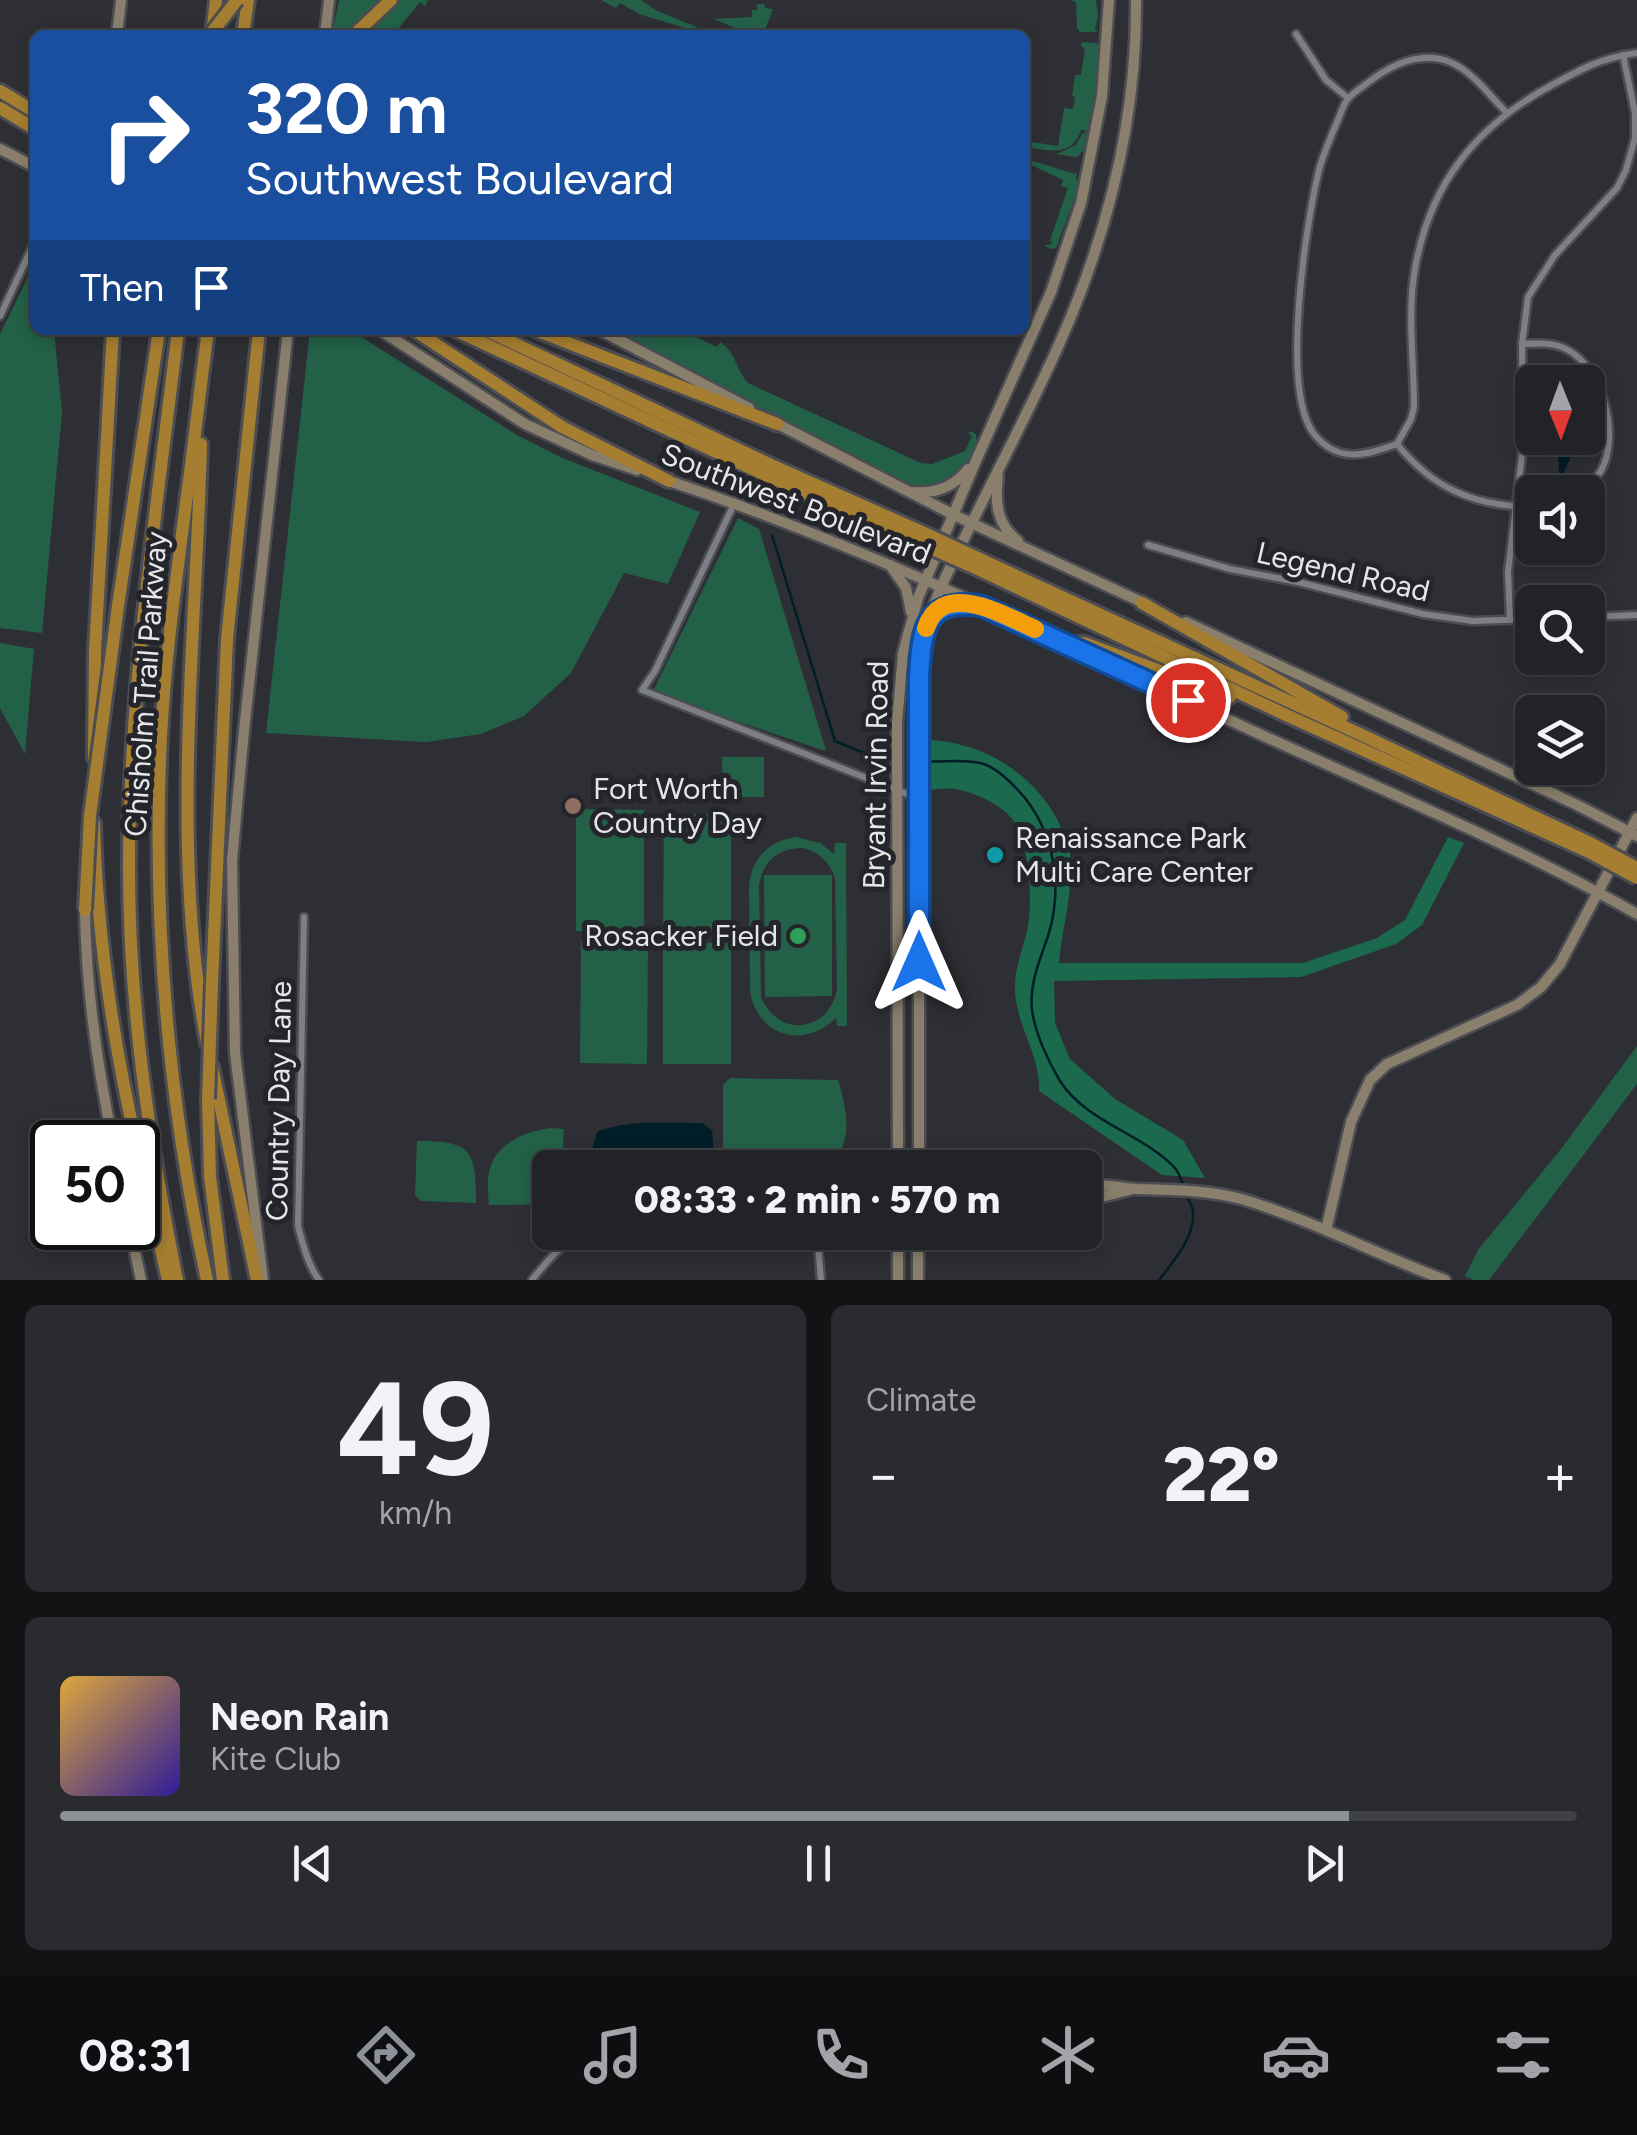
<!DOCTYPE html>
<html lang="en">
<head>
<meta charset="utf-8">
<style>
	:root { --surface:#222327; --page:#2a2b2f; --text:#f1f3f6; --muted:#a2a4a7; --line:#3f4044; --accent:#8c9099 }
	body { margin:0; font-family:Figtree,sans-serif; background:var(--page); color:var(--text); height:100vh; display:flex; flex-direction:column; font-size:38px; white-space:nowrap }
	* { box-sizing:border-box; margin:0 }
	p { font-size:32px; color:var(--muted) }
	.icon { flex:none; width:55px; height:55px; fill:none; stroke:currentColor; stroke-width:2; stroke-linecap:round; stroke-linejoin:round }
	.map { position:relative; height:1280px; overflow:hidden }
	.panel { display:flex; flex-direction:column; gap:25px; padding:25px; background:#131315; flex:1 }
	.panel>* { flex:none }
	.hud { position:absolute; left:30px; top:30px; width:1000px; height:305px; border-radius:15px; box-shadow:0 5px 15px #0003,0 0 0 2px var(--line); background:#1a4fa0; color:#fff; overflow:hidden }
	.needle { width:65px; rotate:179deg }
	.fabs { position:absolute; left:1515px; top:365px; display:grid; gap:20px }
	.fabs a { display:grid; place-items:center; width:90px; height:90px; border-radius:15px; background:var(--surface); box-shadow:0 5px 15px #0003,0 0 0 2px var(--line); font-size:50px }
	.speed { position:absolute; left:30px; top:1120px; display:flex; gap:20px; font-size:50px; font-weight:700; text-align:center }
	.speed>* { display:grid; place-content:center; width:130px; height:130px; border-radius:50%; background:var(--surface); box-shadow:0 5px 15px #0003,0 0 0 2px var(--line); line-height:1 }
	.speed .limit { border:5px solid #111; border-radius:15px; background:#fff; color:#111 }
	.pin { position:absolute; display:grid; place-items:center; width:85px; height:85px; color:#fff; margin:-42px; border:5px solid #fff; border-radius:50%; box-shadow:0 2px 10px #0007 }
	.me { position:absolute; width:110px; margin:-55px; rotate:0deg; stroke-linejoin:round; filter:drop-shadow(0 0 8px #0008) }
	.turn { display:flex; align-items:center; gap:35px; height:210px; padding:0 50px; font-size:45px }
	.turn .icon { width:130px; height:130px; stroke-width:2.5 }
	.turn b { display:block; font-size:70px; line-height:85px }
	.then { display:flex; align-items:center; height:95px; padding:0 50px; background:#0003; gap:20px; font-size:38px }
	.big { font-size:75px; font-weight:800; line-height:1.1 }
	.panel .widget { flex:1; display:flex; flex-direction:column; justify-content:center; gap:15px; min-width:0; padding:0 35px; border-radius:15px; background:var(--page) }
	.panel .dial { align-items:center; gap:0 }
	.dial b { font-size:130px; line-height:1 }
	.song { display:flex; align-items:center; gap:30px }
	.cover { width:120px; height:120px; border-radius:15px; background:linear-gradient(135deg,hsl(40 70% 55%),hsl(250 70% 35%)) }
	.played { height:10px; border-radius:5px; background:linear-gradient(90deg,var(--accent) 85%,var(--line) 85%) }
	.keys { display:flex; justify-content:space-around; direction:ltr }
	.heat { display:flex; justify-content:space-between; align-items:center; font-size:55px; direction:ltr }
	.panel .tiles { flex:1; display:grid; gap:25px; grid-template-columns:1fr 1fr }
	.widget:last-child { grid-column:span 2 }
	.trip { position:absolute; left:532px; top:1150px; width:570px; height:100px; border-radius:15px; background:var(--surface); box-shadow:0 5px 15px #0003,0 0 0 2px var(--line); font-weight:800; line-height:100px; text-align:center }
	.menu { display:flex; height:160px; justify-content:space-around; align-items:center; background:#0e0e10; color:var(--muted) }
	.menu .icon { width:70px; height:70px }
	.menu .current { color:var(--accent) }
	.menu b { font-size:45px; color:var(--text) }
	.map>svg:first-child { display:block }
	.green { fill:#236048; fill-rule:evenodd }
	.forest { fill:#1b6a4d }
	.water { fill:#001d28 }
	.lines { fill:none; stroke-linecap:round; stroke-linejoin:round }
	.stream { stroke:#001d28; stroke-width:2.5 }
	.street-casing { stroke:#4c4d52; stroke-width:11 }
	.secondary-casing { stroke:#4c4d52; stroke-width:15 }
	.highway-casing { stroke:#4c4d52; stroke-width:18 }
	.street { stroke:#7d7f85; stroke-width:6 }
	.secondary { stroke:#897f6c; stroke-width:10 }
	.highway { stroke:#a67e31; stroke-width:12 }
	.highway-bridge-casing { stroke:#4c4d52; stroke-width:18; stroke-linecap:butt }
	.highway-bridge { stroke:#a67e31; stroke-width:12 }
	.route-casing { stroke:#114b97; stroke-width:25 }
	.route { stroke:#1a73e8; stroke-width:18 }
	.slow { stroke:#f59e0b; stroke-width:18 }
	.education-dot { fill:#8d6e63; stroke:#24252a; stroke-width:4 }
	.culture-dot { fill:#0f9aa8; stroke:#24252a; stroke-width:4 }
	.leisure-dot { fill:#2e9e5b; stroke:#24252a; stroke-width:4 }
	.labels { text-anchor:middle; stroke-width:10; stroke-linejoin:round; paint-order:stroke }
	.street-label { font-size:30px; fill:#e6e6ea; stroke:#24252a }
	.poi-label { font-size:30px; fill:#e6e6ea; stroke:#24252a; text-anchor:start }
</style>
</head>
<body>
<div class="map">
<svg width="1637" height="1280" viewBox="0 0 1637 1280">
	<rect width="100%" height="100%" fill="#2e2f34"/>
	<g class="green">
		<polygon points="339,0 428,0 425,6 420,2 396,31 400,35 332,35"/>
		<polygon points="601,0 641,0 657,11 697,27 698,35 692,35 692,30 639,14 620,3 616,8"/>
		<polygon points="1096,0 1098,15 1095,29 1098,32 1080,32 1077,28 1076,2 1070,0"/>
		<path d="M757 4H764L765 8 773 9 766 27 759 35C748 35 725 23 714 19L752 17V10H757Z"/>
		<path d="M1082 42 1097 43 1101 49 1100 69 1083 153 1081 151 1080 155 1076 157 1056 154 1076 145 1083 132 1085 135V130H1081C1072 158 1048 150 1025 147V141L1058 146 1064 108 1073 109 1075 97 1072 96 1075 75H1081L1085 49 1081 46Z"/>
		<path d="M1025 159C1043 163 1058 170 1077 174L1076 180 1081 181 1056 248 1051 249 1044 245H1050L1053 240 1049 243 1068 188 1061 186 1063 180 1025 162Z"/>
		<polygon points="32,269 35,270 35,330 54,330 62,412 42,633 0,628 0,334"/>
		<polygon points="310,330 350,330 517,435 560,457 700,512 668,584 624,573 571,673 524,716 481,734 426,742 266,733"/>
		<path d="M625 330H681L717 347 720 342C737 352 735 372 750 384L921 463 932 464 965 451 972 436 968 433 971 431 976 434 977 443 963 470 943 485 918 489 909 487 631 341Z"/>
		<polygon points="738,518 759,529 826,751 652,693"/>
		<polygon points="0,643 34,649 25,754 0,708"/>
		<polygon points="722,757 764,757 764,797 723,797"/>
		<polygon points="576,809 644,810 644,931 576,931"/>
		<polygon points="664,814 731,814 731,931 663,931"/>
		<path d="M796 837 820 843 834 854 835 843H846L847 1026H837L836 1018C803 1050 757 1036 750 991L749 886C752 858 768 841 796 837ZM803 848C819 852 830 862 835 878L837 990C828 1033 778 1038 761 997L759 886C763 861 778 848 803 848Z"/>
		<polygon points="764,875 832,875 832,996 765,997"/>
		<polygon points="581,942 648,942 647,1064 580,1063"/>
		<polygon points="663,942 731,943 731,1064 663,1064"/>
		<polygon points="1637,1046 1637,1084 1489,1280 1474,1280 1465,1276 1478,1250 1561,1149"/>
		<path d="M730 1078 838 1080C848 1114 852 1135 833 1167H723V1085Z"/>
		<path d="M552 1128 564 1129 562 1167 550 1168V1204L489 1205C488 1195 487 1183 489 1172 495 1143 525 1131 552 1128Z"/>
		<path d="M417 1141C471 1141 476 1149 476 1203L421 1201 415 1195Z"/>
	</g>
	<path class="forest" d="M929 740C986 742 1042 779 1063 832 1065 840 1069 847 1070 854 1074 891 1062 927 1059 963H1303L1377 938 1405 920 1448 837 1464 843 1422 925 1396 944 1301 977 1054 981 1055 1023 1070 1059 1115 1099 1183 1140 1205 1178 1162 1175 1039 1091C1041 1055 1014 1023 1015 986 1015 963 1027 941 1029 918 1032 890 1029 844 1013 820 1002 805 977 794 960 790 950 787 938 789 929 790Z"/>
	<g class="water">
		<polygon points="1550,438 1586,438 1582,447 1570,458 1560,482 1558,457"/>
		<path d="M702 1123 712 1130 715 1167H593L592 1150 597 1132C628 1119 668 1123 702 1123Z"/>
	</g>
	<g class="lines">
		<g class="stream">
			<polyline points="772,535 835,741 871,756 895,758"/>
			<path d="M923 761C942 763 965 758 984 764 1000 770 1014 785 1025 798 1055 836 1063 889 1048 936 1040 960 1029 983 1032 1010 1035 1033 1048 1061 1060 1081 1087 1123 1142 1133 1175 1168 1180 1174 1182 1182 1185 1189"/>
			<path d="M1159 1280C1173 1262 1195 1237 1193 1212 1193 1207 1189 1202 1187 1196"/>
		</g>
		<g class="street-casing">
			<g id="street">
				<polyline points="1296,34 1326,80 1348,98"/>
				<polyline points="0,316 35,241"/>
				<path d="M1522 344C1538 343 1554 342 1568 350 1604 370 1620 436 1601 471 1595 480 1586 486 1578 492"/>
				<path d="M1397 444C1366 455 1338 464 1314 434 1280 390 1306 223 1319 170 1324 152 1331 136 1338 120 1341 113 1343 104 1348 99 1352 93 1360 89 1366 84 1389 66 1420 50 1450 62 1472 71 1490 96 1507 113"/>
				<path d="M1397 444 1411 419 1414 407C1414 362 1407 313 1415 269 1430 183 1476 126 1552 85 1583 68 1601 58 1637 53"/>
				<path d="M1397 444C1433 489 1475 506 1532 507"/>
				<polyline points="734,504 655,671 642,690 920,799"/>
				<polyline points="1148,545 1230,569 1298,582 1423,614 1473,621 1532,619"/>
				<polyline points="1588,617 1637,615"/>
				<polyline points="1510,620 1508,572 1523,447 1522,344 1528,297 1555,255 1617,188 1626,170 1635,138 1635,113 1623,55"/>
				<path d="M304 917 298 1226C303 1245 308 1265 319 1280"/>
				<polyline points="749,1232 772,1235 805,1232"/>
				<polyline points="817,1232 821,1280"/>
				<path d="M532 1280C554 1253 563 1239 599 1232"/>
			</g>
		</g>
		<g class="secondary-casing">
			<g id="secondary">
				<polyline points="117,35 121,0"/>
				<polyline points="325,35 329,0"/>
				<polyline points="0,149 35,167"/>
				<polyline points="380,330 525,424 592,455 637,470"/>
				<polyline points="600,330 749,408"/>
				<polyline points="772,421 954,515 1148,605"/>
				<path d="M998 476C995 502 996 524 1018 541"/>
				<path d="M663 479C857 543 1042 632 1227 719 1364 783 1505 839 1637 914"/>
				<path d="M913 492C936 494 954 487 968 469"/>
				<polyline points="890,565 906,588 911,612"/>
				<path d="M933 615C943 604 957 603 972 604"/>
				<polyline points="1186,622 1575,804 1637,836"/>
				<path d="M85 910C86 989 97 1065 113 1142"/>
				<polyline points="898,1168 897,723 903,653 918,598 978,456 1051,292 1081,203 1102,96 1109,0"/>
				<path d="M919 1168V676C921 644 929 617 941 587 979 504 1024 424 1061 340 1108 233 1137 118 1136 0"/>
				<path d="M1085 1187C1107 1183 1118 1188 1138 1189 1174 1190 1210 1190 1245 1200 1313 1221 1378 1255 1445 1280"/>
				<polyline points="1085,1201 1129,1190"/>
				<polyline points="130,1228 141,1280"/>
				<polyline points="1326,1230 1351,1122 1370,1080 1387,1064 1517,1005 1541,987 1560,964 1637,818"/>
				<polyline points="898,1232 898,1280"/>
				<polyline points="263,1280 235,1053 232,860 244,730 288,330"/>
				<polyline points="918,1280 918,1232"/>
			</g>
		</g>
		<g class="highway-casing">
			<g id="highway">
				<polyline points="212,35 216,0"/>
				<polyline points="243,35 248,0"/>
				<polyline points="354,35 391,0"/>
				<polyline points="0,91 35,112"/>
				<polyline points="0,108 35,129"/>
				<polyline points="414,330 562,427 669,481"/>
				<polyline points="455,330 772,478 917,542"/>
				<polyline points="486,330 771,465 922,532"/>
				<polyline points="535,330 777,424"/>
				<path d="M201 444C196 642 170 848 207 1043"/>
				<polyline points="984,561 1362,735 1592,844"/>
				<polyline points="980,570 1286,715 1589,852"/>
				<polyline points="1142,603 1342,717"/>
				<polyline points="118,606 159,330"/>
				<polyline points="1067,644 1084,643 1230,697"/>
				<polyline points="94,758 95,650 113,330"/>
				<path d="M94 823C96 925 113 1042 136 1142"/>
				<polyline points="212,983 227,639 259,330"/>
				<polyline points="212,1067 257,1280"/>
				<polyline points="208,1099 210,1176 223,1280"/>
				<polyline points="138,1151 168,1280"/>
				<path d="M177 1280C149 1141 128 1001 129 859 130 681 157 506 178 330"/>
				<path d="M207 1280C168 1101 152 920 161 737 165 659 176 581 186 503 194 446 200 388 208 330"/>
			</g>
		</g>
		<use href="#street" class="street"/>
		<use href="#secondary" class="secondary"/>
		<use href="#highway" class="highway"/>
		<g class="highway-bridge-casing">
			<g id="highway-bridge">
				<polyline points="210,35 237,0"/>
				<polyline points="922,532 984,561"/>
				<polyline points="917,542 980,570"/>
				<polyline points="1592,844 1637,868"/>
				<polyline points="1589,852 1637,878"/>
				<polyline points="85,910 90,816 118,606"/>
				<polyline points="208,1099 212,983"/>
			</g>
		</g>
		<use href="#highway-bridge" class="highway-bridge"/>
	</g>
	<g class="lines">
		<g class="route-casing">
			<path id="route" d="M919 962V676C922 628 925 597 982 606L1188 700"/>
		</g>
		<use href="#route" class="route"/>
		<path class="slow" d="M926 628C942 578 1005 616 1035 629"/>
	</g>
	<circle class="education-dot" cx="573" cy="806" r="10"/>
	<circle class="culture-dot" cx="995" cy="855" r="10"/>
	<circle class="leisure-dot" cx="798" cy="936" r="10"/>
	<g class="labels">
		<g class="street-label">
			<text transform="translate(796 504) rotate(21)" y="10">Southwest Boulevard</text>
			<text transform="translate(1343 572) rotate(13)" y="10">Legend Road</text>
			<text transform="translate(146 684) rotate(-86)" y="10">Chisholm Trail Parkway</text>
			<text transform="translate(876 775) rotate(-89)" y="10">Bryant Irvin Road</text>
			<text transform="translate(279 1101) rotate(-89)" y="10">Country Day Lane</text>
		</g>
		<g class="poi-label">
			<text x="593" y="799">Fort Worth<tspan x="593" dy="34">Country Day</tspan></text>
			<text x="1015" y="848">Renaissance Park<tspan x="1015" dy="34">Multi Care Center</tspan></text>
			<text x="778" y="946" text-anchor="end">Rosacker Field</text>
		</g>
	</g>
</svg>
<div class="fabs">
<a><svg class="needle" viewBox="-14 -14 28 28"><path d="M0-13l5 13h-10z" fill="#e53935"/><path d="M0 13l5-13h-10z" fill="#a2a4a7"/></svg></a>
<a><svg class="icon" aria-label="sound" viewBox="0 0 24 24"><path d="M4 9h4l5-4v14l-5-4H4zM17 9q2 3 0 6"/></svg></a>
<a><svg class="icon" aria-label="search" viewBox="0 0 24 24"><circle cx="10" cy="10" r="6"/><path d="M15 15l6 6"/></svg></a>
<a><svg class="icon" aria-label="layers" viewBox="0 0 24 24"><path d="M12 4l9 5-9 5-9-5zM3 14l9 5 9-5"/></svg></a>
</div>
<div class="speed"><div class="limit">50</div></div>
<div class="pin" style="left:1188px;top:700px;background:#d93025"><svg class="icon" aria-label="arrive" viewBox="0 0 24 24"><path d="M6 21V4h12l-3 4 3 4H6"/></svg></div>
<svg class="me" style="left:919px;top:962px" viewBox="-20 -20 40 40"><path d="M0-17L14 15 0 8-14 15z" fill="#1a73e8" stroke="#fff" stroke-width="4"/></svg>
<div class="trip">08:33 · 2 min · 570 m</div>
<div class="hud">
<div class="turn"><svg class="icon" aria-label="right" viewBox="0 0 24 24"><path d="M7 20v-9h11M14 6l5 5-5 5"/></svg><div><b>320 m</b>Southwest Boulevard</div></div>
<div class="then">Then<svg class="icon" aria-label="arrive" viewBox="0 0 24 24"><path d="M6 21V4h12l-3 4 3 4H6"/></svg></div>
</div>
</div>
<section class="panel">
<div class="tiles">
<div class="widget dial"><b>49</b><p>km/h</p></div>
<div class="widget"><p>Climate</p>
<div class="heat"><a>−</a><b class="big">22°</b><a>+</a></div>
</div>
<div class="widget">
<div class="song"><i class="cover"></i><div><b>Neon Rain</b><p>Kite Club</p></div></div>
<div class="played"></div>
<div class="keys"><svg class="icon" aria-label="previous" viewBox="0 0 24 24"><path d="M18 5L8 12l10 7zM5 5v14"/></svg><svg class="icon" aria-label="pause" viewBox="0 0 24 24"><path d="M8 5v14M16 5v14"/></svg><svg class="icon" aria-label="next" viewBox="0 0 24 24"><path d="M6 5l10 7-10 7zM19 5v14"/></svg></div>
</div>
</div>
</section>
<nav class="menu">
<b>08:31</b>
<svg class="icon current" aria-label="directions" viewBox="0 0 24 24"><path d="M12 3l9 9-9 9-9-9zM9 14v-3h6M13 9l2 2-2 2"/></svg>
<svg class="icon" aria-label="music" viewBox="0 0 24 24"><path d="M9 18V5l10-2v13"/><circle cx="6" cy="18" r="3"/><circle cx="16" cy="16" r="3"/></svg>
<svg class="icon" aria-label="phone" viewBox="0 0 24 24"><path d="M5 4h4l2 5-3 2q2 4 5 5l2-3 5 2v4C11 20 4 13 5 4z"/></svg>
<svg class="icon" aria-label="climate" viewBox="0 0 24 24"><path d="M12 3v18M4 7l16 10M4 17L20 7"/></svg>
<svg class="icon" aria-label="car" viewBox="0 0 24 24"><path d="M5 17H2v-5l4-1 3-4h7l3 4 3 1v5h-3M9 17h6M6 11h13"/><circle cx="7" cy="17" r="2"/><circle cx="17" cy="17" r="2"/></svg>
<svg class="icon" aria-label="filters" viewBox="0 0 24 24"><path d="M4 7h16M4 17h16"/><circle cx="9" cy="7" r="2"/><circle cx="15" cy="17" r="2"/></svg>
</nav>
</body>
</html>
